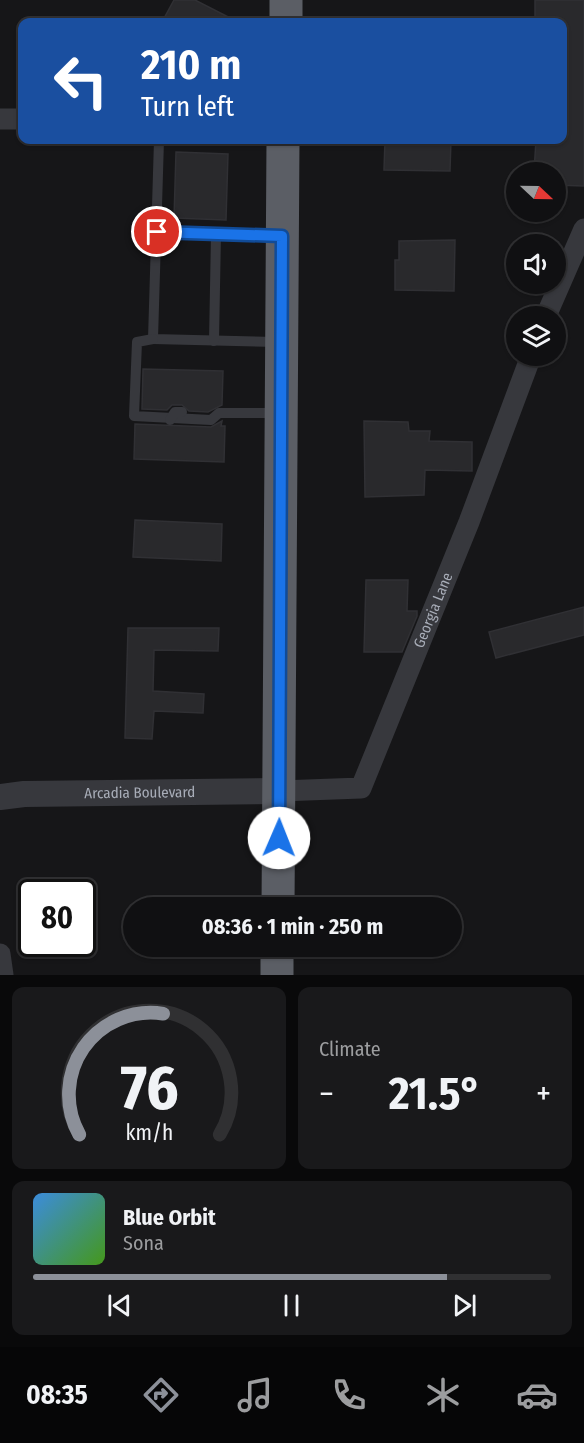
<!DOCTYPE html>
<html lang="en">
<head>
<meta charset="utf-8">
<style>
	:root { --surface:#101012; --page:#19191b; --text:#f1f3f6; --muted:#9c9d9f; --line:#303032; --accent:#8c9099 }
	body { margin:0; font-family:"Fira Sans Condensed",sans-serif; background:var(--page); color:var(--text); height:100vh; display:flex; flex-direction:column; font-size:22px; white-space:nowrap }
	* { box-sizing:border-box; margin:0 }
	p { font-size:20px; color:var(--muted) }
	.icon { flex:none; width:33px; height:33px; fill:none; stroke:currentColor; stroke-width:2; stroke-linecap:round; stroke-linejoin:round }
	.map { position:relative; height:975px; overflow:hidden }
	.side { display:flex; flex-direction:column; gap:12px; padding:12px; background:#09090a; flex:1 }
	.side>* { flex:none }
	.hud { position:absolute; left:18px; top:18px; width:549px; height:126px; border-radius:12px; box-shadow:0 2px 4px #0004,0 0 0 2px var(--line); background:#1a4fa0; color:#fff; overflow:hidden }
	.needle { width:39px; rotate:112deg }
	.tools { position:absolute; left:506px; top:162px; display:grid; gap:12px }
	.tools a { display:grid; place-items:center; width:60px; height:60px; border-radius:50%; background:var(--surface); box-shadow:0 2px 4px #0004,0 0 0 2px var(--line); font-size:30px }
	.speed { position:absolute; left:18px; top:879px; display:flex; gap:12px; font-size:30px; font-weight:700; text-align:center }
	.speed>* { display:grid; place-content:center; width:78px; height:78px; border-radius:50%; background:var(--surface); box-shadow:0 2px 4px #0004,0 0 0 2px var(--line); line-height:1 }
	.speed .limit { border:3px solid #111; border-radius:9px; background:#fff; color:#111 }
	.pin { position:absolute; display:grid; place-items:center; width:51px; height:51px; color:#fff; margin:-26px; border:3px solid #fff; border-radius:50%; box-shadow:0 2px 6px #0007 }
	.me { position:absolute; width:66px; margin:-33px; rotate:1deg; stroke-linejoin:round; filter:drop-shadow(0 0 4px #0008) }
	.turn { display:flex; align-items:center; gap:21px; height:126px; padding:0 24px; font-size:27px }
	.turn .icon { width:78px; height:78px; stroke-width:2.5 }
	.turn b { display:block; font-size:42px; line-height:51px }
	.big { font-size:45px; font-weight:700; line-height:1.1 }
	.side .widget { flex:1; display:flex; flex-direction:column; justify-content:center; gap:9px; min-width:0; padding:0 21px; border-radius:12px; background:var(--page) }
	.side .dial { align-items:center; gap:0 }
	.dial svg { height:156px; overflow:visible; fill:none; stroke:var(--line); stroke-width:7; stroke-linecap:round; text-anchor:middle }
	.dial text { fill:var(--text); stroke:none }
	.song { display:flex; align-items:center; gap:18px }
	.cover { width:72px; height:72px; border-radius:9px; background:linear-gradient(135deg,hsl(210 70% 55%),hsl(100 70% 35%)) }
	.played { height:6px; border-radius:3px; background:linear-gradient(90deg,var(--accent) 80%,var(--line) 80%) }
	.keys { display:flex; justify-content:space-around; direction:ltr }
	.heat { display:flex; justify-content:space-between; align-items:center; font-size:33px; direction:ltr }
	.side .tiles { flex:1; display:grid; gap:12px; grid-template-columns:1fr 1fr }
	.widget:last-child { grid-column:span 2 }
	.trip { position:absolute; left:123px; top:897px; width:339px; height:60px; border-radius:30px; background:var(--surface); box-shadow:0 2px 4px #0004,0 0 0 2px var(--line); font-weight:700; line-height:60px; text-align:center }
	.menu { display:flex; height:96px; justify-content:space-around; align-items:center; background:#060607; color:var(--muted) }
	.menu .icon { width:42px; height:42px }
	.menu .selected { color:var(--accent) }
	.menu b { font-size:27px; color:var(--text) }
	.map>svg:first-child { display:block }
	.building { fill:#29292c; stroke:#303034; stroke-width:1.5 }
	.lines { fill:none; stroke-linecap:round; stroke-linejoin:round }
	.service { stroke:#37383d; stroke-width:10 }
	.minor { stroke:#37383d; stroke-width:21 }
	.tertiary { stroke:#37383d; stroke-width:26 }
	.trunk { stroke:#5b5e65; stroke-width:33 }
	.route-casing { stroke:#114b97; stroke-width:15 }
	.route { stroke:#1a73e8; stroke-width:10 }
	.labels { text-anchor:middle; stroke-width:6; stroke-linejoin:round; paint-order:stroke }
	.street-label { font-size:15px; fill:#a8adb8; stroke:#111113 }
</style>
</head>
<body>
<div class="map">
<svg width="584" height="975" viewBox="0 0 584 975">
	<rect width="100%" height="100%" fill="#161618"/>
	<g class="building">
		<polygon points="174,0 195,0 238,22 162,22"/>
		<polygon points="535,0 584,0 584,186 555,185 555,172 534,172 536,140 562,140 562,22 535,22"/>
		<polygon points="385,140 451,140 450,171 384,170"/>
		<polygon points="176,152 228,154 226,220 174,218"/>
		<polygon points="455,240 454,291 395,290 395,260 399,260 399,241"/>
		<polygon points="143,369 223,371 222,405 208,412 189,411 182,405 172,405 167,410 142,409"/>
		<polygon points="222,421 221,426 225,426 224,462 134,459 135,424 211,427"/>
		<polygon points="364,421 408,422 409,431 430,431 429,441 472,442 472,471 425,470 424,495 365,497"/>
		<polygon points="135,520 222,524 221,561 133,557"/>
		<polygon points="366,580 408,580 407,611 417,611 417,616 402,652 364,652"/>
		<polygon points="584,607 584,635 496,658 489,632"/>
		<polygon points="128,628 219,628 218,651 154,650 153,691 204,694 203,713 154,711 152,739 125,738"/>
	</g>
	<g class="lines">
		<g class="service">
			<polyline points="159,140 153,339 277,342"/>
			<polyline points="157,232 216,234 214,341"/>
			<polyline points="216,234 279,236"/>
			<polyline points="153,339 137,342 134,416 211,420 219,413 279,413"/>
			<polyline points="170,420 175,412 182,412"/>
		</g>
		<g class="minor">
			<polyline points="0,119 22,119"/>
			<polyline points="546,316 584,229"/>
			<path id="s1" d="M280 791 361 788 469 522 531 356"/>
			<polyline points="0,954 3,975"/>
		</g>
		<path class="tertiary" id="s2" d="M0 797 24 794 280 791"/>
		<g class="trunk">
			<polyline points="286,22 286,0"/>
			<polyline points="278,908 283,140"/>
			<polyline points="277,975 277,946"/>
		</g>
	</g>
	<g class="lines">
		<g class="route-casing">
			<polyline id="route" points="157,232 282,236 279,838"/>
		</g>
		<use href="#route" class="route"/>
	</g>
	<g class="labels">
		<g class="street-label">
			<text dy="5" stroke="none"><textPath href="#s1" startOffset="273">Georgia Lane</textPath></text>
			<text dy="5" stroke="none"><textPath href="#s2" startOffset="140">Arcadia Boulevard</textPath></text>
		</g>
	</g>
</svg>
<div class="tools">
<a><svg class="needle" viewBox="-14 -14 28 28"><path d="M0-13l5 13h-10z" fill="#e53935"/><path d="M0 13l5-13h-10z" fill="#9c9d9f"/></svg></a>
<a><svg class="icon" aria-label="sound" viewBox="0 0 24 24"><path d="M4 9h4l5-4v14l-5-4H4zM17 9q2 3 0 6"/></svg></a>
<a><svg class="icon" aria-label="layers" viewBox="0 0 24 24"><path d="M12 4l9 5-9 5-9-5zM3 14l9 5 9-5"/></svg></a>
</div>
<div class="speed"><div class="limit">80</div></div>
<div class="pin" style="left:157px;top:232px;background:#d93025"><svg class="icon" aria-label="arrive" viewBox="0 0 24 24"><path d="M6 21V4h12l-3 4 3 4H6"/></svg></div>
<svg class="me" style="left:279px;top:838px" viewBox="-20 -20 40 40"><circle r="19" fill="#fff"/><path d="M0-13L10 11 0 6-10 11z" fill="#1a73e8"/></svg>
<div class="trip">08:36 · 1 min · 250 m</div>
<div class="hud">
<div class="turn"><svg class="icon" aria-label="left" viewBox="0 0 24 24"><path d="M17 20v-9H6M10 6l-5 5 5 5"/></svg><div><b>210 m</b>Turn left</div></div>
</div>
</div>
<section class="side">
<div class="tiles">
<div class="widget dial"><svg viewBox="0 0 100 80">
<path d="M14 69A42 42 0 1 1 86 69"/>
<path d="M14 69A42 42 0 0 1 57 7" stroke="#8c9099"/>
<text x="50" y="56" font-size="32" font-weight="700">76</text>
<text x="50" y="72" font-size="11">km/h</text>
</svg></div>
<div class="widget"><p>Climate</p>
<div class="heat"><a>−</a><b class="big">21.5°</b><a>+</a></div>
</div>
<div class="widget">
<div class="song"><i class="cover"></i><div><b>Blue Orbit</b><p>Sona</p></div></div>
<div class="played"></div>
<div class="keys"><svg class="icon" aria-label="previous" viewBox="0 0 24 24"><path d="M18 5L8 12l10 7zM5 5v14"/></svg><svg class="icon" aria-label="pause" viewBox="0 0 24 24"><path d="M8 5v14M16 5v14"/></svg><svg class="icon" aria-label="next" viewBox="0 0 24 24"><path d="M6 5l10 7-10 7zM19 5v14"/></svg></div>
</div>
</div>
</section>
<nav class="menu">
<b>08:35</b>
<svg class="icon selected" aria-label="directions" viewBox="0 0 24 24"><path d="M12 3l9 9-9 9-9-9zM9 14v-3h6M13 9l2 2-2 2"/></svg>
<svg class="icon" aria-label="music" viewBox="0 0 24 24"><path d="M9 18V5l10-2v13"/><circle cx="6" cy="18" r="3"/><circle cx="16" cy="16" r="3"/></svg>
<svg class="icon" aria-label="phone" viewBox="0 0 24 24"><path d="M5 4h4l2 5-3 2q2 4 5 5l2-3 5 2v4C11 20 4 13 5 4z"/></svg>
<svg class="icon" aria-label="climate" viewBox="0 0 24 24"><path d="M12 3v18M4 7l16 10M4 17L20 7"/></svg>
<svg class="icon" aria-label="car" viewBox="0 0 24 24"><path d="M5 17H2v-5l4-1 3-4h7l3 4 3 1v5h-3M9 17h6M6 11h13"/><circle cx="7" cy="17" r="2"/><circle cx="17" cy="17" r="2"/></svg>
</nav>
</body>
</html>
